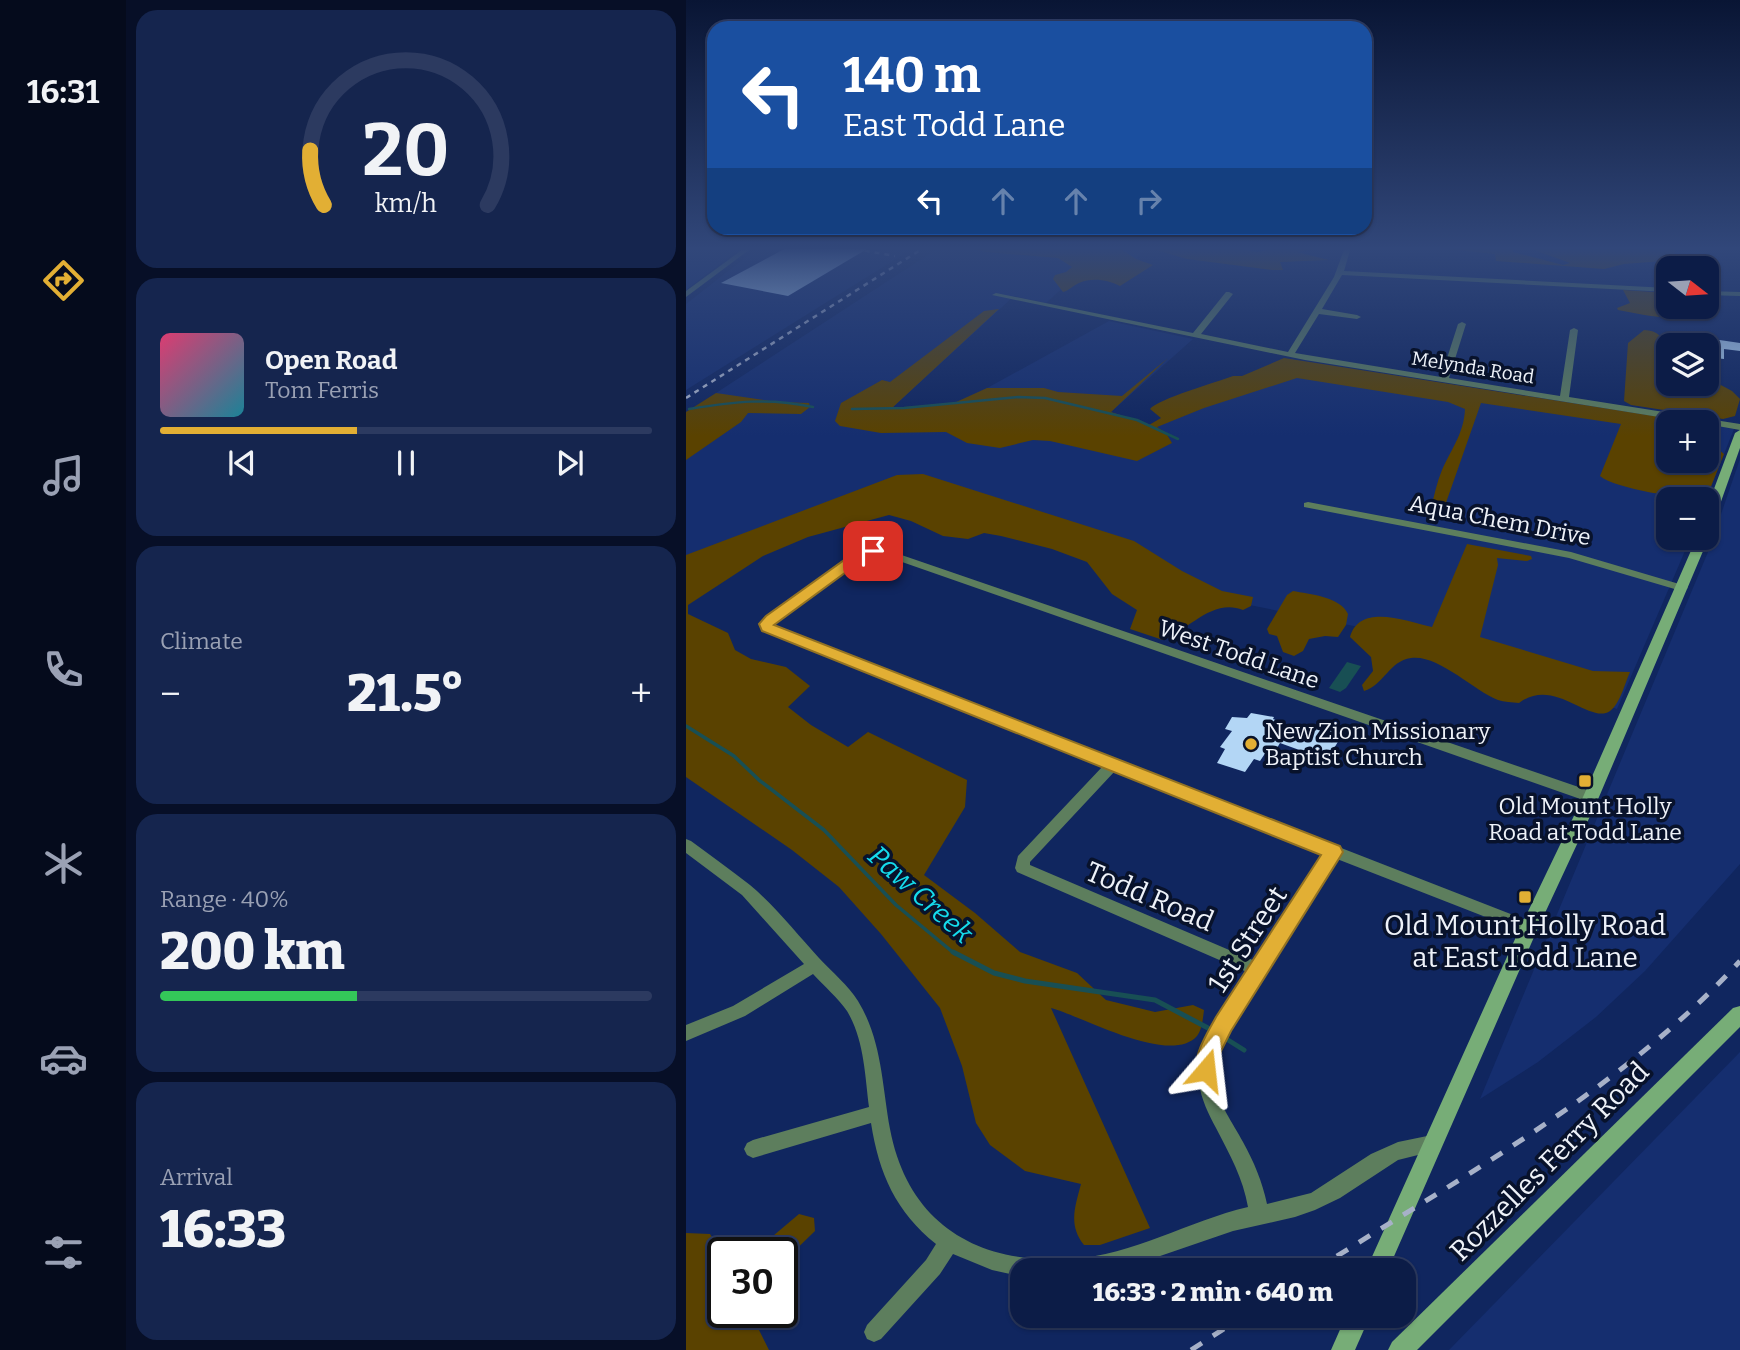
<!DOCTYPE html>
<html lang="en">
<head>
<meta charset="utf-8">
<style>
	:root { --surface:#0c1c47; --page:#15254e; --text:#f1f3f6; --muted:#9aa1b4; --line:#2c3a60; --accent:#e2af34 }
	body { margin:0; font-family:Bitter,serif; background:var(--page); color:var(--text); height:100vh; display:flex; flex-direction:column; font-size:26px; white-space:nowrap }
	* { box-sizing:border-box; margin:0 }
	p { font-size:23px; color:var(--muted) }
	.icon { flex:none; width:38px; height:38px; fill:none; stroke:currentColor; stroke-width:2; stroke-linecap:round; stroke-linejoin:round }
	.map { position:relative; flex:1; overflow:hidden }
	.side { display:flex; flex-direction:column; gap:10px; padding:10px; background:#070f27; width:560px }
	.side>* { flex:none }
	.guide { position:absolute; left:21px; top:21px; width:665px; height:214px; border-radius:21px; box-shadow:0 2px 5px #0004,0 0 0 2px var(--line); background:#1a4fa0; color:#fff; overflow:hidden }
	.needle { width:46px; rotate:107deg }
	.controls { position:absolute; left:970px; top:256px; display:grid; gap:14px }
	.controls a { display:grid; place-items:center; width:63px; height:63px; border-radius:14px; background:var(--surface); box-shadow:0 2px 5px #0004,0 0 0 2px var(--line); font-size:35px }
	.speed { position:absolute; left:21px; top:1237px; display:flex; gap:14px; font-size:35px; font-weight:700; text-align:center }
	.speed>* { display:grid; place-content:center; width:91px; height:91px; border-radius:50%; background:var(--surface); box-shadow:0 2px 5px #0004,0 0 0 2px var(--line); line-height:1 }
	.speed .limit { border:4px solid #111; border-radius:10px; background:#fff; color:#111 }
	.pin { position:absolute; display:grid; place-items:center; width:60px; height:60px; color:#fff; margin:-30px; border-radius:14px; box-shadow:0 4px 10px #0006 }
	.me { position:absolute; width:77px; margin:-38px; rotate:17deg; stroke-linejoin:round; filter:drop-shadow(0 0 5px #0008) }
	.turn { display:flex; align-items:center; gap:24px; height:147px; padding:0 21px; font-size:32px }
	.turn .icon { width:91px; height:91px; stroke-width:2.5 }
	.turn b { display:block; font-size:49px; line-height:60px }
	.lanes { display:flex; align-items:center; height:66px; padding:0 21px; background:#0003; justify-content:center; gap:35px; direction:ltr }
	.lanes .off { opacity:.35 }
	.big { font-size:52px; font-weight:800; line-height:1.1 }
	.side .card { flex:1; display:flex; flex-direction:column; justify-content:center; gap:10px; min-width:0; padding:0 24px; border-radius:21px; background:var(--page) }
	.side .dial { align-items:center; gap:0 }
	.dial svg { height:182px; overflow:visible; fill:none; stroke:var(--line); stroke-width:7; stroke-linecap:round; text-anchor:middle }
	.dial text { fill:var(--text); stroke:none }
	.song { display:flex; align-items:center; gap:21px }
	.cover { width:84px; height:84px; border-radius:10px; background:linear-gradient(135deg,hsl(340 70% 55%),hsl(190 70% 35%)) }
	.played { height:7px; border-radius:4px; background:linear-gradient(90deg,var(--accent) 40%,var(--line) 40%) }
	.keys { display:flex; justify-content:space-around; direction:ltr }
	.heat { display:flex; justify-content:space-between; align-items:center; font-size:38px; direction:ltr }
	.charge { height:10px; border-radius:5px; background:linear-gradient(90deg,#34c759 40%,var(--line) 0) }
	.trip { position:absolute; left:324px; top:1258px; width:406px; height:70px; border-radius:21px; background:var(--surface); box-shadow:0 2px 5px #0004,0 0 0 2px var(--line); font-weight:800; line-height:70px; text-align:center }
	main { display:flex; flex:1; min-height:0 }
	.dock { display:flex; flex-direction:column; width:126px; justify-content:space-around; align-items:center; background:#050b1c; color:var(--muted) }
	.dock .icon { width:49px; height:49px }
	.dock .selected { color:var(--accent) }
	.dock b { font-size:32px; color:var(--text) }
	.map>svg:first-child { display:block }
	.built { fill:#152e6f }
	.green { fill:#5a4200 }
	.water { fill:#184f54 }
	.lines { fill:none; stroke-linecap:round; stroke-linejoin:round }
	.stream-far2 { stroke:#184f54; stroke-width:2.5 }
	.stream-far1 { stroke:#184f54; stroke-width:3.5 }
	.stream { stroke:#184f54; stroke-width:5 }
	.building { fill:#b3d6f5 }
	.street { fill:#5d7e5d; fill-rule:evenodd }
	.secondary { fill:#77ad77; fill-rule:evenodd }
	.rail-far1 { stroke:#a7b1c8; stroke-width:2.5; stroke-dasharray:5 5; stroke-linecap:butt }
	.rail { stroke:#a7b1c8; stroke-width:5; stroke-dasharray:13 13; stroke-linecap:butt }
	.route { fill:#e2af34; stroke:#937222; stroke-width:2 }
	.poi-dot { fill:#e2af34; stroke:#08122b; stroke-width:2.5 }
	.labels { text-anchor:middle; stroke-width:7; stroke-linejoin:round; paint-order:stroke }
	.far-street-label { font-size:19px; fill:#eef2f9; stroke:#08122b }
	.street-label { font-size:23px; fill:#eef2f9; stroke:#08122b }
	.poi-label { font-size:23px; fill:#eef2f9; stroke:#08122b; text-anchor:start }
	.near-water-label { font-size:28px; font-style:italic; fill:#15dbec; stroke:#08122b }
	.near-street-label { font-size:28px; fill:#eef2f9; stroke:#08122b }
	.near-poi-label { font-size:28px; fill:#eef2f9; stroke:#08122b }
</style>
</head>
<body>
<main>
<nav class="dock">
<b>16:31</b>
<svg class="icon selected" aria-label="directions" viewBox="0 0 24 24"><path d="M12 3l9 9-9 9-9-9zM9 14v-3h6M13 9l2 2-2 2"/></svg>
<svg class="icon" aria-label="music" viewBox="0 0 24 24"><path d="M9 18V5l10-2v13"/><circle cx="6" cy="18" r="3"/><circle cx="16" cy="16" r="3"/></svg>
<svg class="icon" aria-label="phone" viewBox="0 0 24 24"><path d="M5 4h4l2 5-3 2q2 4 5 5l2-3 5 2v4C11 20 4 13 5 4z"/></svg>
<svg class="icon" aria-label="climate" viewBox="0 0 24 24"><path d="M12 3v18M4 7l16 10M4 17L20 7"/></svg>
<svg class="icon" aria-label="car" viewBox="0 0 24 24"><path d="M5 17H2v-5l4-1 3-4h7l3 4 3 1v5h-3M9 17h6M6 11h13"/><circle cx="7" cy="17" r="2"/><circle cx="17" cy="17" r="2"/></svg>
<svg class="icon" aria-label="filters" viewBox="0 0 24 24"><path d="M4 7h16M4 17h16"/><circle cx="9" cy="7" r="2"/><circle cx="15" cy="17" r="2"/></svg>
</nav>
<section class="side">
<div class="card dial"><svg viewBox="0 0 100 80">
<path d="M14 69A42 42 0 1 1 86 69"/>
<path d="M14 69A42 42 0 0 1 8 45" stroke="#e2af34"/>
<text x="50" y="56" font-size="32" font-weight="700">20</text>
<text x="50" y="72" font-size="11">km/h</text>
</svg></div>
<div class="card">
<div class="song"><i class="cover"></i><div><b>Open Road</b><p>Tom Ferris</p></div></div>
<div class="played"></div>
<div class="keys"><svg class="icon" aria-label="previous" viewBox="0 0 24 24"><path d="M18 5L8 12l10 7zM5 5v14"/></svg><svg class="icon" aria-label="pause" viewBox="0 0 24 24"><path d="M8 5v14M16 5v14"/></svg><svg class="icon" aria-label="next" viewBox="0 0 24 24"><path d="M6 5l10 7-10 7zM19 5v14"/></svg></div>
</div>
<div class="card"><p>Climate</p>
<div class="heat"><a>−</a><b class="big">21.5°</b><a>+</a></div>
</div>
<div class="card"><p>Range · 40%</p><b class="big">200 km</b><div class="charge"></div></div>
<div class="card"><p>Arrival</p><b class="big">16:33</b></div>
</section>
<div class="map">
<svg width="1054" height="1350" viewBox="0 0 1054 1350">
	<rect width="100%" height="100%" fill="#10265f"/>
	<g class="built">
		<polygon points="0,247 56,247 0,290"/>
		<polygon points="73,247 229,247 0,390 0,304"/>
		<polygon points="254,247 462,247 445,264 394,272 360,303 328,296 206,408 274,403 423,321 507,339 425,412 465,425 602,359 1005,422 982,422 982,460 1020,460 1020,424 1048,429 1020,499 982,499 982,537 1005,537 931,709 743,641 438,580 441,551 218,488 0,578 0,435 30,393"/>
		<polygon points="1054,459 1054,864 959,971 910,1017 852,1062 794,1099 1022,552"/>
		<polygon points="1054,1052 1054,1350 763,1350"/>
	</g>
	<g class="green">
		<path d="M278 247H432L450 259 467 265 434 286C423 280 406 277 393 283 386 286 384 290 377 292L367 279 369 275 380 272 386 267 372 258 300 252Z"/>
		<polygon points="460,247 545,247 572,252 581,250 582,247 641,247 611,252 643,260 594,262 597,270 586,270 501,259"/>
		<polygon points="741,247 828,247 827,252 877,265 884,263 840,247 991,247 988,254 990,260 938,264 918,269 810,261 809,254"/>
		<path d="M937 290 982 293V306H1020V296L1027 301 1026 308C995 324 963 316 932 310L931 308 944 303Z"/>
		<path d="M313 309 206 408 268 403 301 388H358L372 392 436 396 482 358 425 412 463 425 475 418 464 409C472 399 531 382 547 376H556L598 358 981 418 982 460H1020V447L1032 449 1038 454 1020 499C998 499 929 489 914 476L935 424 795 403 755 517H750L745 508C748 496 751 482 756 470 766 448 778 433 779 409L762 402 611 378 518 408 471 427 480 433 486 443 451 461 364 441 347 440 314 448 281 443 260 432 195 433 154 426 149 421 155 403 196 380 204 382 298 311Z"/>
		<path d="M958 330C986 330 982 364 982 383H1020V377L1046 391 1054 399 1049 416 1037 419 945 405 938 401 942 343Z"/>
		<polygon points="30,393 91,402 123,403 124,407 115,414 62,413 55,422 0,460 0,412"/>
		<path d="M237 474 448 541 496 571 536 591 567 597 565 606 557 610C526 598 503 630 477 640L444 629 451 610 426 594 401 562 366 549 315 536 298 533 282 539 257 536 225 521 203 515 122 537 77 556 2 605V614L42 633 49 650 65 659 100 667 124 686 102 707 125 725 162 747 182 732 281 780 279 807 238 875 289 913 334 952 391 973 420 1000 469 1012 507 1005 518 1010C517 1018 516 1030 511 1036 484 1066 398 1017 365 1008L464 1228 414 1245H398C382 1225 389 1207 395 1184L339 1171 304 1145 290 1123 276 1066 254 1008 195 934 153 887 106 850 0 777V555L211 475Z"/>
		<path d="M781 544 845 556 846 559 841 561 811 558 812 565 794 637 907 671 944 672C939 683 934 704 924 711 904 725 868 676 833 703 826 702 818 702 812 700 787 690 752 654 725 658 703 661 698 685 678 691L676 685 687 671 685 657 664 637C674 602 722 622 746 627Z"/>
		<path d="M607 591C623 594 655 597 662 614L660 625 652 637 639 636 623 639 617 651 608 656 597 652 591 636 583 634 581 629 601 595Z"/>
		<polygon points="113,1214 128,1218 129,1231 96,1263 96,1253 67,1253"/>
		<polygon points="0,1233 24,1234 37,1254 37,1312 71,1313 70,1324 83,1350 0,1350"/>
	</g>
	<polygon class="water" points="661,662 675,666 660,688 654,692 643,688"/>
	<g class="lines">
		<g class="stream-far2">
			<path d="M3 409C47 402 83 397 127 407"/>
			<polyline points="166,409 218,408 332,397 359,398 451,420 492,439"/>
		</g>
		<polyline class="stream-far1" points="0,726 48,756 73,780 138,830 210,905 269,954"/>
		<g class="stream">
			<polyline points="267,952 308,973 339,981 469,1000 522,1028"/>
			<polyline points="542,1040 558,1050"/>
		</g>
	</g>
	<g class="building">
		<polygon points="102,247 169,247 181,249 102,296 35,283"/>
		<polygon points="1020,338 1054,343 1054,351 1038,349 1038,359 1020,357"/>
		<polygon points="565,713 588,717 587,719 592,721 589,727 594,729 592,733 612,741 615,737 621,740 636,721 659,730 641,760 594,743 591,748 584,746 574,761 568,759 559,772 531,763 539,749 534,747 546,731 539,729 546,717 561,718"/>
	</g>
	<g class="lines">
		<g class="street">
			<polygon points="60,247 67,247 0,297 0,291"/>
			<polygon points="659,247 665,247 658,271 982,288 982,292 656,275 636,309 671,315 675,317 671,319 633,314 609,353 755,377 772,324 776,322 780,324 763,378 874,396 884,330 888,328 892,330 883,397 1054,424 1054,430 1020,424 1020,422 1004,422 619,360 306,295 310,293 507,333 540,292 543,292 547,294 515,334 602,352 648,277"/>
			<polygon points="1020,291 1054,292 1054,296 1020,295"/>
			<polygon points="622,502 885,552 1000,586 1002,588 996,591 992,590 883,558 618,507 618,503"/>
			<path d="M184 548 201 550 910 793 912 797 910 801H900L196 555 185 554 177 558 87 625 182 664 848 923 851 928 848 933 843 934 651 859 543 1029C535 1046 528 1063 530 1082 532 1104 547 1123 557 1142 568 1162 576 1181 581 1204L625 1193 685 1154 712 1142 746 1135 752 1138 755 1144 752 1150 712 1160 654 1198 629 1210 609 1217 547 1231 445 1266 430 1270H336V1276H333L306 1270 267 1254 254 1274 195 1339 188 1342 181 1339 178 1332 181 1325 240 1260 250 1244C210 1212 193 1174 185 1123L67 1158 61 1155 58 1149 61 1143 67 1140 183 1107C179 1075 178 1039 161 1011 152 998 138 986 127 974L59 1016 0 1041V1025L47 1006 118 964 56 895 0 853V839L5 841C25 856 45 870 64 885 88 905 112 935 133 958 146 972 163 986 172 1001 196 1040 196 1085 204 1129 222 1224 292 1265 385 1259 448 1255 502 1221 562 1207 557 1178 544 1155 530 1128 523 1115 515 1099 513 1083 508 1043 541 1004 561 972L331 872 329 868 332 856 417 766 79 632 75 624 77 621 169 554ZM429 771 638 854 569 961 344 865V862Z"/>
		</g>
		<g class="secondary">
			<polygon points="1054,430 1054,448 1026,527 1020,531 1020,510 1049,433"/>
			<polygon points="1020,534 1023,537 913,797 852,928 702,1270 680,1270 834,928 897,797 1011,537 1020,537"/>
			<polygon points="1054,1006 1054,1027 731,1350 702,1350 706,1342 1047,1008"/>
			<polygon points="660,1316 684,1316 669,1350 645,1350"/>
		</g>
		<g class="rail-far1">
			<polyline points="159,247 209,256"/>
			<polyline points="0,398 239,247"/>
		</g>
		<g class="rail">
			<path d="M629 1270C775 1177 937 1089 1054 961"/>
			<polyline points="505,1350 558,1316"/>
		</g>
	</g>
	<linearGradient id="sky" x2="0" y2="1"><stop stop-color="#091534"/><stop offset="0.57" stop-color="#31477a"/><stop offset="1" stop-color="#31477a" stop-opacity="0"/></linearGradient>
	<rect width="1054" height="436" fill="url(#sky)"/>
	<path class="route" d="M187 547 192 548V554L178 559 88 625 654 846 657 852 654 857 545 1031 535 1051 528 1078 520 1081 512 1078C504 1059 521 1034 530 1017L635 855 76 631 73 624 80 616 168 553Z"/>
	<g class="poi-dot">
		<circle cx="565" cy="744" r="7"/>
		<rect x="892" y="774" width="14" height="14" rx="3.5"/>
		<rect x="832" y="890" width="14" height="14" rx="3.5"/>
	</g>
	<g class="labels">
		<g class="far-street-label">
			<text transform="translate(787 367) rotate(9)" y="7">Melynda Road</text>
		</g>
		<g class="street-label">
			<text transform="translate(814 520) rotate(11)" y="8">Aqua Chem Drive</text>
			<text transform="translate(553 654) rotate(19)" y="8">West Todd Lane</text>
		</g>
		<g class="poi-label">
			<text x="579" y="739">New Zion Missionary<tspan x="579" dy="26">Baptist Church</tspan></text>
			<text x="899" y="814" text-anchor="middle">Old Mount Holly<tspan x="899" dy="26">Road at Todd Lane</tspan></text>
		</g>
		<g class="near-water-label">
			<text transform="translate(235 894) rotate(42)" y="10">Paw Creek</text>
		</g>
		<g class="near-street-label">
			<text transform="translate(464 896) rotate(23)" y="10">Todd Road</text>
			<text transform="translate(561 939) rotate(-57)" y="10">1st Street</text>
			<text transform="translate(863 1161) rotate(-45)" y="10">Rozzelles Ferry Road</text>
		</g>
		<g class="near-poi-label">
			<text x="839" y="935">Old Mount Holly Road<tspan x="839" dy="32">at East Todd Lane</tspan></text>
		</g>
	</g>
</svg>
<div class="controls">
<a><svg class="needle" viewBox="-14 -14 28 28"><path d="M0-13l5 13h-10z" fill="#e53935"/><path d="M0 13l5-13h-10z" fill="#9aa1b4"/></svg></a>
<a><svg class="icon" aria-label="layers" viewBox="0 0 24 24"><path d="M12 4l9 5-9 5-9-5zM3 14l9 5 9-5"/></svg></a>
<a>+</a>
<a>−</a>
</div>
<div class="speed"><div class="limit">30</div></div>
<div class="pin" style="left:187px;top:551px;background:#d93025"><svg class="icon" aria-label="arrive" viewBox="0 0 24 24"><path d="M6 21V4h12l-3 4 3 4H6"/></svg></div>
<svg class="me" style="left:520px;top:1070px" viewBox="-20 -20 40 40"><path d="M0-17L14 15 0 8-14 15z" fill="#e2af34" stroke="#fff" stroke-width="4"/></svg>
<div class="trip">16:33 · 2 min · 640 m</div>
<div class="guide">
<div class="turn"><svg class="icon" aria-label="left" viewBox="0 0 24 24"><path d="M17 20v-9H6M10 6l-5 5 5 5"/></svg><div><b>140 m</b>East Todd Lane</div></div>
<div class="lanes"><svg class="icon" aria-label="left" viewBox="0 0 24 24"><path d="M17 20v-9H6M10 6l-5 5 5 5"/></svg><svg class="icon off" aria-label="ahead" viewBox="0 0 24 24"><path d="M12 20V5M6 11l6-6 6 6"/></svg><svg class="icon off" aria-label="ahead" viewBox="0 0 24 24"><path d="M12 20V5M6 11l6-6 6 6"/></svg><svg class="icon off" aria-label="right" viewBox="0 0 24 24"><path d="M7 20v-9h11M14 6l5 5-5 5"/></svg></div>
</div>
</div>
</main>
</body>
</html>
